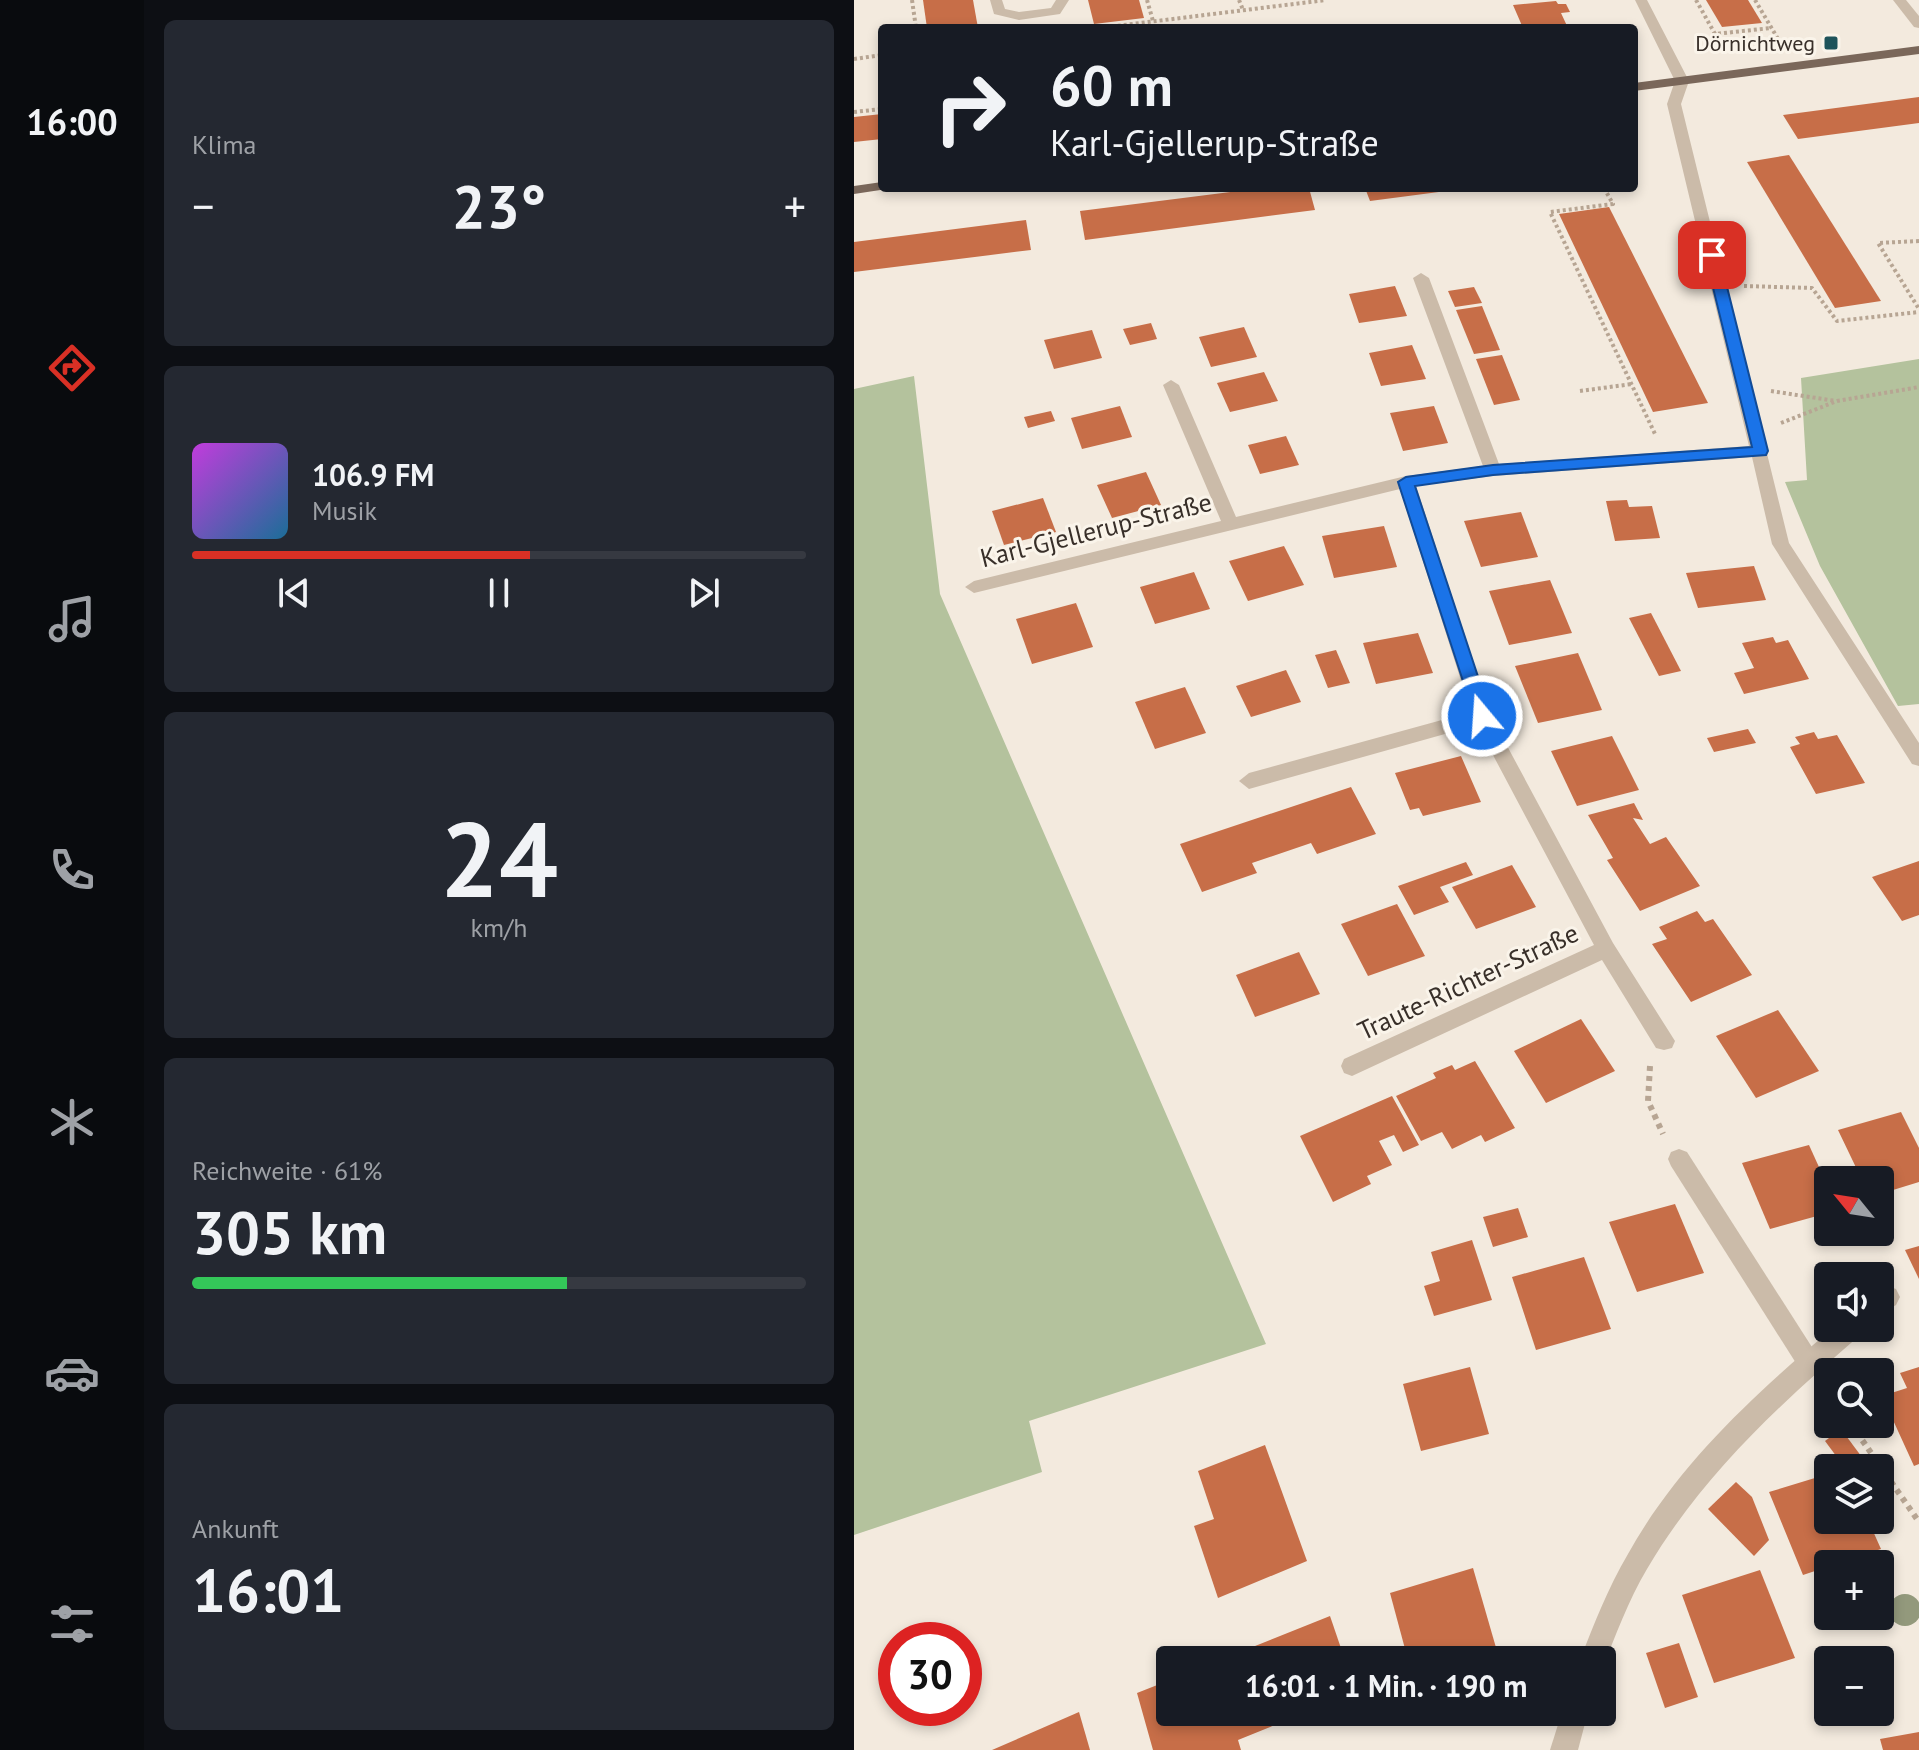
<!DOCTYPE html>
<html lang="de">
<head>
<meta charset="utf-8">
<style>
	:root { --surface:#171b24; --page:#242831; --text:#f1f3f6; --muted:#9ea1a6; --line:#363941; --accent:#d93025 }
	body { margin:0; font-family:"PT Sans",sans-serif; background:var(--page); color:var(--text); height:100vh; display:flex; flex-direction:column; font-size:30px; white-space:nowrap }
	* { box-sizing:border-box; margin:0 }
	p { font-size:26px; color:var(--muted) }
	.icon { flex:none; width:44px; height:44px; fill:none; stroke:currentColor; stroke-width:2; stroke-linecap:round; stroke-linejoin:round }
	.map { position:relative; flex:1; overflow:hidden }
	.sheet { display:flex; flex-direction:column; gap:20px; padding:20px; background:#0d0f14; width:710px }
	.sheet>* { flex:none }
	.banner { position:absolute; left:24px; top:24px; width:760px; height:168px; border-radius:8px; box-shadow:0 4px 12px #0003; background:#171b24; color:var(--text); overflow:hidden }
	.needle { width:52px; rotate:300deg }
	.buttons { position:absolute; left:960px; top:1166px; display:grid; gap:16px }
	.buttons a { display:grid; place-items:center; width:80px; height:80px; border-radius:8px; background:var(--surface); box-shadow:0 4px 12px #0003; font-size:40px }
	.speed { position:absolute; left:24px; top:1622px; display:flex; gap:16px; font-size:40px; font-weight:700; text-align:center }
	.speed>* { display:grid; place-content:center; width:104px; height:104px; border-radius:50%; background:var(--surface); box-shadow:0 4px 12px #0003; line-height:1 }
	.speed .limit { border:12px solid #d22; background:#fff; color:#111 }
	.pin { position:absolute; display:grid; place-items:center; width:68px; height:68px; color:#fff; margin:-34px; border-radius:16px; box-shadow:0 4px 12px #0006 }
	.me { position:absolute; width:88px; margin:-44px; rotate:342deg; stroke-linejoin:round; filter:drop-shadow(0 0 6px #0008) }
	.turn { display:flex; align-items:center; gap:28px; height:168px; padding:0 40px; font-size:36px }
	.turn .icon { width:104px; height:104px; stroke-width:2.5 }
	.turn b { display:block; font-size:56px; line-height:68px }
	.big { font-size:60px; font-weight:600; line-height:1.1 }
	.sheet .card { flex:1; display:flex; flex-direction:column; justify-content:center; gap:12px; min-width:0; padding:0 28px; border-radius:12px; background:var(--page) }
	.sheet .dial { align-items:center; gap:0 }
	.dial b { font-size:104px; line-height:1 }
	.song { display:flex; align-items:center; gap:24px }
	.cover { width:96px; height:96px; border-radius:12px; background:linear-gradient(135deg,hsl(290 70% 55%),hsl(200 70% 35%)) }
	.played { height:8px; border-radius:4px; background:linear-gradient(90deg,var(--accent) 55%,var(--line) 55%) }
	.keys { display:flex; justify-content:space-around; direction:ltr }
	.heat { display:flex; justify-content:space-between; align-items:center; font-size:44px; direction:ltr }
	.charge { height:12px; border-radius:6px; background:linear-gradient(90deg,#34c759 61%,var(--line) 0) }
	.trip { position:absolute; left:302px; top:1646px; width:460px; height:80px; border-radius:8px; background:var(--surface); box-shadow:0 4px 12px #0003; font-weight:600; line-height:80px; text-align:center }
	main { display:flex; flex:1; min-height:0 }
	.tabs { display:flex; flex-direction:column; width:144px; justify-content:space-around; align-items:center; background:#090b0e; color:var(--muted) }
	.tabs .icon { width:56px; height:56px }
	.tabs .on { color:var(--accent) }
	.tabs b { font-size:36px; color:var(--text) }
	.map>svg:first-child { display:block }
	.green { fill:#b4c29d }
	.building { fill:#c76e48 }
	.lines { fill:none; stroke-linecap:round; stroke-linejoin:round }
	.path-far1 { stroke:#b7a593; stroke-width:4; stroke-dasharray:3 3; stroke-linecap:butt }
	.path { stroke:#b7a593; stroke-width:6; stroke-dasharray:5 5; stroke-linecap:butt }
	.lane { fill:#cbbba9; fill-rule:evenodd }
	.street { fill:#cbbba9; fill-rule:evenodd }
	.primary { fill:#7a675a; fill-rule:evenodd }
	.tree { fill:#93997c }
	.route { fill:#1a73e8; stroke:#114b97; stroke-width:2 }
	.poi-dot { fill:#1e535a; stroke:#faf4ea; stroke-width:3 }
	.labels { text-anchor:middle; stroke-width:6; stroke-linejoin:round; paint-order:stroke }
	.far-poi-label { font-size:22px; fill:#382f29; stroke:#faf4ea; text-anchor:end }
	.street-label { font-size:26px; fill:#382f29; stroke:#faf4ea }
</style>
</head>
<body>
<main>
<nav class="tabs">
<b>16:00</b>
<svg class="icon on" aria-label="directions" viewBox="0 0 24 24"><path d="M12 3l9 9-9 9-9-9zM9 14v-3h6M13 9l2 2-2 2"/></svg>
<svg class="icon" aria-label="music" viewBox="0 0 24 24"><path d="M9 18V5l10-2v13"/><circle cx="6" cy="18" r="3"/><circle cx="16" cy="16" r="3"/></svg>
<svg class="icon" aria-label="phone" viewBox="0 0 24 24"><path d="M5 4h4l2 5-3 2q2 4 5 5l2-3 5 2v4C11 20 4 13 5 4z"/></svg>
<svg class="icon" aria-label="climate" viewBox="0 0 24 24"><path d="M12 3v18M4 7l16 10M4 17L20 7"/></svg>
<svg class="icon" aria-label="car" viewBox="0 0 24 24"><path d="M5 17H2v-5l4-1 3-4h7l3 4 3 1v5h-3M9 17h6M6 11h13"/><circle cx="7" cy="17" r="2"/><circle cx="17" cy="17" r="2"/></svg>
<svg class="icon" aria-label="filters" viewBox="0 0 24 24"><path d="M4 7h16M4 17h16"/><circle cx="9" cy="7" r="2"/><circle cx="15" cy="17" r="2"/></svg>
</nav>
<section class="sheet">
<div class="card"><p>Klima</p>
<div class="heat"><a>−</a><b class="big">23°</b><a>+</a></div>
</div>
<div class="card">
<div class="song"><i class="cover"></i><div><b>106.9 FM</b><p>Musik</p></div></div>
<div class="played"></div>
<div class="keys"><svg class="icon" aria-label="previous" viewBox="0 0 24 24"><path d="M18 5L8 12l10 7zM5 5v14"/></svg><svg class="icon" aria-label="pause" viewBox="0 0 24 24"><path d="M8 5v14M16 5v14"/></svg><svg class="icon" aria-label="next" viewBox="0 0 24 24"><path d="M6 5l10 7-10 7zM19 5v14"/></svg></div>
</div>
<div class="card dial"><b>24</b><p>km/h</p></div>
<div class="card"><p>Reichweite · 61%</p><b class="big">305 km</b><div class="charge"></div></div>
<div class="card"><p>Ankunft</p><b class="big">16:01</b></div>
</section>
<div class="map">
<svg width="1065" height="1750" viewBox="0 0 1065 1750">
	<rect width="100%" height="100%" fill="#f3eade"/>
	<g class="green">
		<polygon points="1065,359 1065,704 1044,706 966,566 931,482 953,480 947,378"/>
		<polygon points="60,376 86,594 412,1344 175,1421 188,1472 0,1535 0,389"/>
	</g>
	<g class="building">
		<polygon points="69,0 119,0 124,28 73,28"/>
		<polygon points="234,0 285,0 290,18 240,24"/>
		<polygon points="852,0 894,0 908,23 868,27"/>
		<polygon points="702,1 704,4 712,4 716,12 707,13 714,28 669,28 659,5"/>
		<polygon points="1065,97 1065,123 944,139 929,115"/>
		<polygon points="28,114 28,139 0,142 0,117"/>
		<polygon points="935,155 1027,301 981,308 893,162"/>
		<polygon points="408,188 455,188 461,210 231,240 226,211"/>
		<polygon points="511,188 600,188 600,190 516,201"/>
		<polygon points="755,207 854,403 799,412 705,214"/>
		<polygon points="172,220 177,250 0,272 0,242"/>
		<polygon points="541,286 553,316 505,323 495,294"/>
		<polygon points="620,287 628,303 601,307 594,291"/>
		<polygon points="628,306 646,350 620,354 602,310"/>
		<polygon points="297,323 303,339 276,345 269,329"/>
		<polygon points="390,327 403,357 357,367 345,337"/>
		<polygon points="238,330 248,358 200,369 190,340"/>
		<polygon points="558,345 572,379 527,386 515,353"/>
		<polygon points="648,355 666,400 640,405 622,359"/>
		<polygon points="410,372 424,401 376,412 363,383"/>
		<polygon points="266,406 278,437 228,449 217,418"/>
		<polygon points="580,406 594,443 549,451 536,413"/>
		<polygon points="197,411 201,421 174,428 170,417"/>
		<polygon points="432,436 445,465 406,474 394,445"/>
		<polygon points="292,472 307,505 258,518 243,485"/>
		<polygon points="189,498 202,532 150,545 138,511"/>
		<polygon points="773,500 775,507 798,506 806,538 761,541 752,501"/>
		<polygon points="667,512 684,557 627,567 610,521"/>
		<polygon points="530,526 543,567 480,578 468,536"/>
		<polygon points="430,546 450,585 394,601 375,561"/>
		<polygon points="900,566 912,600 844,608 832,573"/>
		<polygon points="340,572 356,609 301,624 286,587"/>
		<polygon points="696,580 718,633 655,645 635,591"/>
		<polygon points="222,603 239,647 178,664 162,619"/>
		<polygon points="797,613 827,671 805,676 775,618"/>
		<polygon points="564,633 579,673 522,684 509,643"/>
		<polygon points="919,637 922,643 934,640 955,679 890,694 880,673 900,668 888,643"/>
		<polygon points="482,650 496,683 474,688 461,655"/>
		<polygon points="724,653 748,710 684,723 661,666"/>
		<polygon points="432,670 447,702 397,717 382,686"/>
		<polygon points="331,687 352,733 301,749 281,702"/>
		<polygon points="894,729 902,743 860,752 853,738"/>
		<polygon points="960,732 964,739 983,735 1011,783 962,794 936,747 946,744 941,737"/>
		<polygon points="758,736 785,790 723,806 697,751"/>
		<polygon points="607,756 627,802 569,816 565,808 556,810 541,773"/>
		<polygon points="497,787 522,834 463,854 457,843 398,863 403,873 348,892 326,844"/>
		<polygon points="780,803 789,820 779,818 796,844 812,837 846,886 786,911 753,860 759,858 734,815"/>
		<polygon points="1065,861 1065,915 1048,921 1018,877"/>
		<polygon points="612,862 619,875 586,887 595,902 560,915 544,886"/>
		<polygon points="658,865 682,907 622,929 598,887"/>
		<polygon points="543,904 571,956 514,976 487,924"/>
		<polygon points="843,911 851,922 859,919 898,975 837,1002 798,944 813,939 805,927"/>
		<polygon points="445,952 466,994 401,1017 382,975"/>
		<polygon points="924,1010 965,1071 902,1098 862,1036"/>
		<polygon points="727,1019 761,1071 692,1103 660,1051"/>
		<polygon points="621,1061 661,1128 631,1142 627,1135 598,1149 588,1132 567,1141 542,1096 582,1078 579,1073 598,1065 601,1070"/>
		<polygon points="538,1096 565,1145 549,1152 540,1135 525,1141 538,1165 513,1176 517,1184 479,1202 446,1136"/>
		<polygon points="1047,1112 1065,1148 1065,1182 1026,1194 1026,1180 1008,1180 984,1130"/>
		<polygon points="955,1145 974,1187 974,1213 916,1229 888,1163"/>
		<polygon points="821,1204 850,1273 783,1292 755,1222"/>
		<polygon points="664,1208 674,1237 639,1247 629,1217"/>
		<polygon points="618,1240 638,1300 580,1316 570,1286 586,1281 577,1252"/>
		<polygon points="1065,1246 1065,1279 1051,1250"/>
		<polygon points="730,1257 757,1329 682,1350 658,1277"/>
		<polygon points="616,1367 635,1434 567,1451 549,1384"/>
		<polygon points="1065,1367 1065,1464 1060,1466 1028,1396 1053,1388 1046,1373"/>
		<polygon points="987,1429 1016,1468 991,1468 971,1441"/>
		<polygon points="411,1445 453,1561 364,1598 340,1526 360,1519 344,1471"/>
		<polygon points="974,1474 974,1520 1014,1520 1027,1549 949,1575 915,1492"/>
		<polygon points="882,1482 898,1497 915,1540 900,1556 854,1509"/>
		<polygon points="619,1568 645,1658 554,1660 536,1593"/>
		<polygon points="906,1570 941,1658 860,1683 828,1595"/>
		<polygon points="476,1616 491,1660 366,1660"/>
		<polygon points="825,1643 844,1697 811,1708 792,1653"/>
		<polygon points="316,1680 316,1712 453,1712 384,1740 387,1750 299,1750 283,1693"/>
		<polygon points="225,1712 236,1750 138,1750"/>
		<polygon points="1065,1732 1065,1750 1029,1750 1026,1739"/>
	</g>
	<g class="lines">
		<g class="path-far1">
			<polyline points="58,0 62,28"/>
			<polyline points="293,0 299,21"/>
			<polyline points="385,0 389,10"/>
			<polyline points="842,0 861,34 917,28"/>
			<polyline points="901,0 927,44"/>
			<polyline points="246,28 472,0"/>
			<polyline points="0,59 28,55"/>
			<polyline points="0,112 28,109"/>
			<polyline points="750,188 759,204 696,212 801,434"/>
			<polyline points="1065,241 1024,243 1065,309"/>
			<polyline points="890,286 958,288 983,321 1065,312"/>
			<polyline points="726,391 778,384"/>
			<polyline points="917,391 982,401"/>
			<polyline points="927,423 983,401 1065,387"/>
		</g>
		<g class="path">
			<polyline points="796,1066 794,1101 809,1134"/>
			<polyline points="997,1424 1065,1522"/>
		</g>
		<g class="lane">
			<polygon points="136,0 148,0 151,9 165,12 197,8 202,0 215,0 206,14 165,20 140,14"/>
			<polygon points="1039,0 1052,0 1065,16 1065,28 1060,27"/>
			<polygon points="825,1149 833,1152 963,1355 967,1363 963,1371 955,1375 947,1371 817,1166 814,1159 817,1152"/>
		</g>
		<g class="street">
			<polygon points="781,0 793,0 835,81 827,104 935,543 1065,743 1065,766 1058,764 918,544 898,457 639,476 562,486 637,716 759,943 821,1041 818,1048 810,1050 802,1048 748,960 498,1076 490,1073 487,1066 490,1059 740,945 623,725 395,789 385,781 395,773 617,712 546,489 120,593 111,587 120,581 367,521 309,385 317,380 325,385 382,517 552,476 629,466 559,278 567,273 575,278 645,464 895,446 813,104 821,81"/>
			<polygon points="1034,1286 1042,1289 1046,1297 1042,1305 1026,1315 1026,1289"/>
			<path d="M979 1328H1009L1005 1336C925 1405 847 1477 793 1569 774 1601 762 1635 748 1669V1660H726C740 1624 754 1588 774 1554 824 1464 902 1393 979 1328Z"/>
			<polygon points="708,1712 734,1712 724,1750 696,1750"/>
		</g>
		<g class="primary">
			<polygon points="1065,46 1065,54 780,91 780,83"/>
			<polygon points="28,182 28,188 33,189 0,194 0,186"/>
		</g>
	</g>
	<circle class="tree" cx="1051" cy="1610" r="16"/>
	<polygon class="route" points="858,251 865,255 914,451 912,455 639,475 561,486 637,716 628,723 622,721 544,482 552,477 639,465 898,447 851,255"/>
	<rect class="poi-dot" x="969" y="35" width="16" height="16" rx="4"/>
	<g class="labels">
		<g class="far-poi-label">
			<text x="961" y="51">Dörnichtweg</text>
		</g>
		<g class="street-label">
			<text transform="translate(242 530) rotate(-14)" y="9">Karl-Gjellerup-Straße</text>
			<text transform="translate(614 982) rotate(-25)" y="9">Traute-Richter-Straße</text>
		</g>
	</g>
</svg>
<div class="buttons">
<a><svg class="needle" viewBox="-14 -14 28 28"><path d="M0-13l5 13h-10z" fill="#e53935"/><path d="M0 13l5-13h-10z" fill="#9ea1a6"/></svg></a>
<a><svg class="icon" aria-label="sound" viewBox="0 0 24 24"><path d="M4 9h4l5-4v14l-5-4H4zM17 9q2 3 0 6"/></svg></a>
<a><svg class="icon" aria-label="search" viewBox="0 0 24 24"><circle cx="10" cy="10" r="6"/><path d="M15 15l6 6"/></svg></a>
<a><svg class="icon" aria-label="layers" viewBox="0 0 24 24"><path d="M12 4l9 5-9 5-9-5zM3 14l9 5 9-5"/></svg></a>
<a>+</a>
<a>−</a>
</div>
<div class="speed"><div class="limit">30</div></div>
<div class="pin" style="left:858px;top:255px;background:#d93025"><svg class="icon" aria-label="arrive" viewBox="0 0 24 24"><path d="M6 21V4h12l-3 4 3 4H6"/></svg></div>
<svg class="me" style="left:628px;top:716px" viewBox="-20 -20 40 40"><circle r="17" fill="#1a73e8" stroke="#fff" stroke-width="3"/><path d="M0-11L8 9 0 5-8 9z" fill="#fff"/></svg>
<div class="trip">16:01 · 1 Min. · 190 m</div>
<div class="banner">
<div class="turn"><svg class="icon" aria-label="right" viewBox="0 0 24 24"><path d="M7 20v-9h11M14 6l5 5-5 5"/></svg><div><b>60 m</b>Karl-Gjellerup-Straße</div></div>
</div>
</div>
</main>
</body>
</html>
